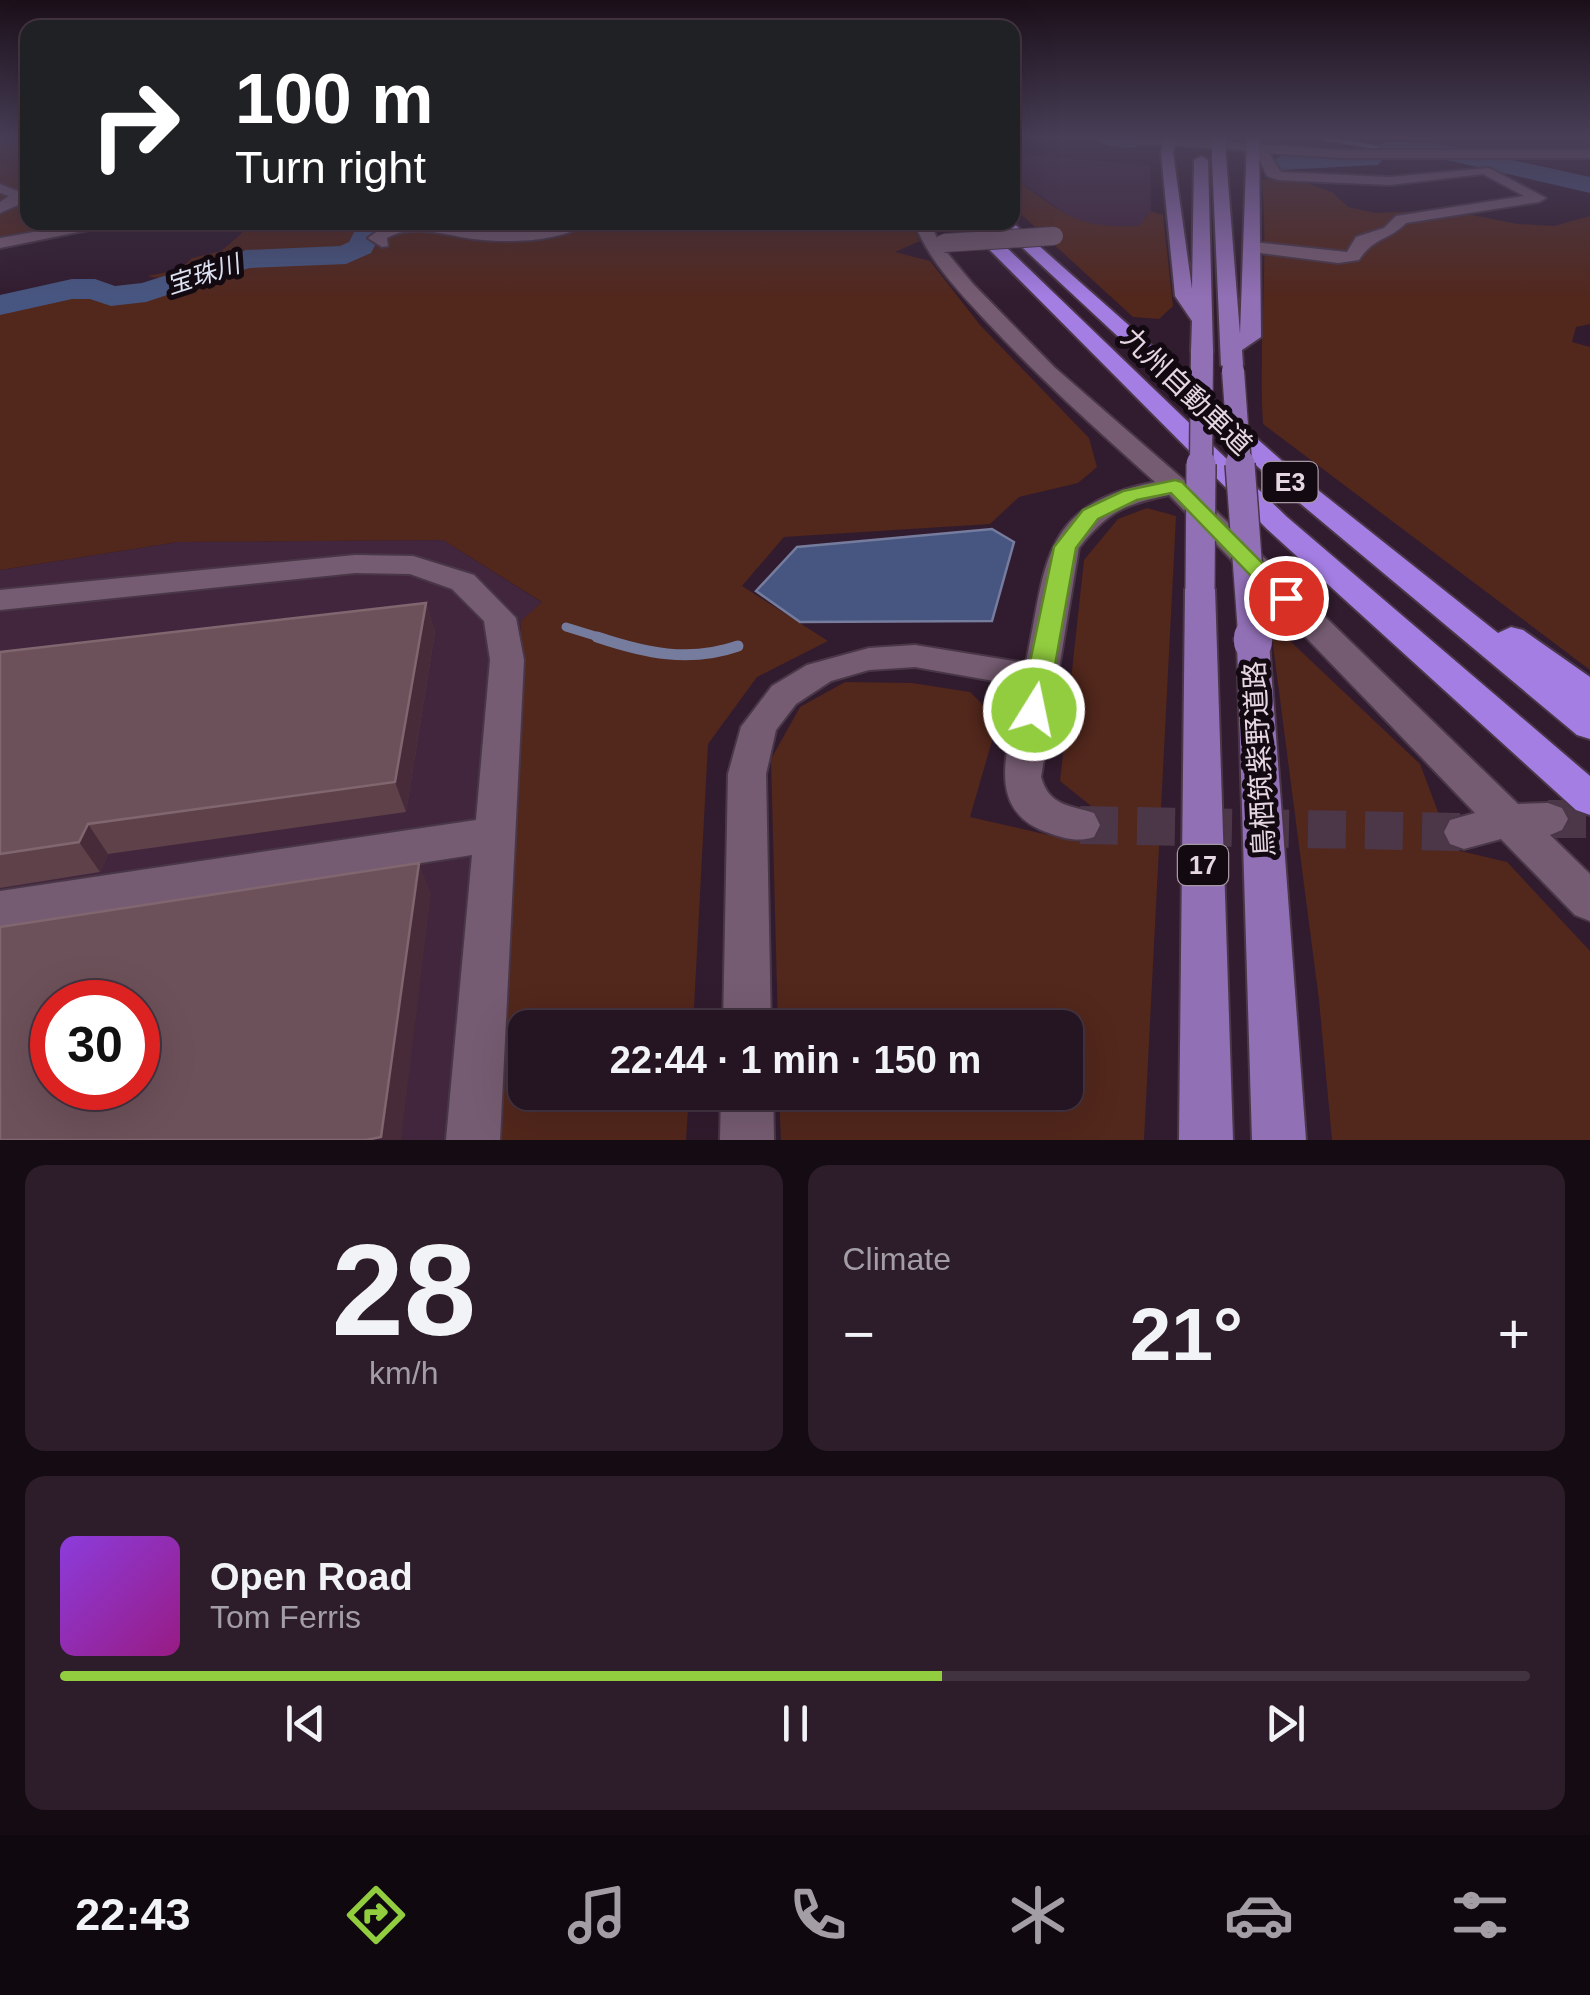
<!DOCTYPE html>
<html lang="en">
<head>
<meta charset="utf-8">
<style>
	:root { --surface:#251422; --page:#2d1d2a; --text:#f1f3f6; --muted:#a39ea5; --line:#423340; --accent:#92cd3f }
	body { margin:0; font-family:Helvetica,"Noto Sans JP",sans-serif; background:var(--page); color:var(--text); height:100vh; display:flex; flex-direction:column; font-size:38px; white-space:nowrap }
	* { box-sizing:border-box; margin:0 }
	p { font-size:32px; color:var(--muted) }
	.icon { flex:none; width:55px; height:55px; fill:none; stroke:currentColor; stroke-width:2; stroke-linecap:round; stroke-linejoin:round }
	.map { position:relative; height:1140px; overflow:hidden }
	.side { display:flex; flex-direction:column; gap:25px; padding:25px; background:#140b13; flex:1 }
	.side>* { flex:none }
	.hud { position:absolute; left:20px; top:20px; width:1000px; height:210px; border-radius:20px; box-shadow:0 10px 40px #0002,0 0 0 2px var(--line); background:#202124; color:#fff; overflow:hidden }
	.speed { position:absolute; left:30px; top:980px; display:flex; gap:20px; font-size:50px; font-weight:700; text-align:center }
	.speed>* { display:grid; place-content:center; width:130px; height:130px; border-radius:50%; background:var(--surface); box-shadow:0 10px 40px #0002,0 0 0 2px var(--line); line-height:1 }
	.speed .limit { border:15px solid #d22; background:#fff; color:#111 }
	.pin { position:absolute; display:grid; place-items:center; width:85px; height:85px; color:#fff; margin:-42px; border:5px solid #fff; border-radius:50%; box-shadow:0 2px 10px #0007 }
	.me { position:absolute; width:110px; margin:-55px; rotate:10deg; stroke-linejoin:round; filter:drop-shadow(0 0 8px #0008) }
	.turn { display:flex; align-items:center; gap:35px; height:210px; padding:0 50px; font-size:45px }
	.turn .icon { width:130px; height:130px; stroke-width:2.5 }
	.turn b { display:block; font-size:70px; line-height:85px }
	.big { font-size:75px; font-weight:800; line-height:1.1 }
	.side .widget { flex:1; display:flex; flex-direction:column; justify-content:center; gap:15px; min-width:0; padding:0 35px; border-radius:20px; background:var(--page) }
	.side .dial { align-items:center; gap:0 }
	.dial b { font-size:130px; line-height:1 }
	.song { display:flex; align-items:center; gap:30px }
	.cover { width:120px; height:120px; border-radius:15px; background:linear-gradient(135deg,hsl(270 70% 55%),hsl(310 70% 35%)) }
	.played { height:10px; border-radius:5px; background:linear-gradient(90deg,var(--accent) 60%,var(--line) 60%) }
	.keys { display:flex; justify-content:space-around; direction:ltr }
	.heat { display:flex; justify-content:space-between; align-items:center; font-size:55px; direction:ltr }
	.side .tiles { flex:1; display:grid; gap:25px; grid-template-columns:1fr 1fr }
	.widget:last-child { grid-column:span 2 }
	.trip { position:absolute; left:508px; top:1010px; width:575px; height:100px; border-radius:20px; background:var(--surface); box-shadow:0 10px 40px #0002,0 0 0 2px var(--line); font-weight:800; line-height:100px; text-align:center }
	.tab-bar { display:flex; height:160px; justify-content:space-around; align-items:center; background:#0f080e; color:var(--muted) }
	.tab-bar .icon { width:70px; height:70px }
	.tab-bar .active { color:var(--accent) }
	.tab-bar b { font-size:45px; color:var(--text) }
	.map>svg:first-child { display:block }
	.built { fill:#41263d; fill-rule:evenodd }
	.green { fill:#52271c }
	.water { fill:#475681; stroke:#767c9e; stroke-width:2.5 }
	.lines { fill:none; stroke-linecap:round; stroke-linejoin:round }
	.stream-far2 { stroke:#767c9e; stroke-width:4 }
	.stream-far1 { stroke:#767c9e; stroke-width:9 }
	.stream { stroke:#767c9e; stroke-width:11 }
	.river { fill:#475681; fill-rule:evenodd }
	.minor-tunnel { stroke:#4c3749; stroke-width:38; stroke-dasharray:38 19; stroke-linecap:butt }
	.minor-casing { stroke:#493747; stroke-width:4 }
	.major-casing { stroke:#493747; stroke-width:4 }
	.highway-casing { stroke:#493747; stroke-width:4 }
	.minor { fill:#765c72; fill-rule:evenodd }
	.major { fill:#9270b6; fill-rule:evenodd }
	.highway { fill:#a57ee4; fill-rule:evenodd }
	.minor-bridge-casing { stroke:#493747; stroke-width:20; stroke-linecap:butt }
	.major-bridge-far3-casing { stroke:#493747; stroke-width:15; stroke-linecap:butt }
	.major-bridge-far2-casing { stroke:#493747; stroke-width:25; stroke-linecap:butt }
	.major-bridge-far1-casing { stroke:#493747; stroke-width:32; stroke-linecap:butt }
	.major-bridge-casing { stroke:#493747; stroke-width:41; stroke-linecap:butt }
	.minor-bridge { stroke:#765c72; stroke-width:18 }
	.major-bridge-far3 { stroke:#9270b6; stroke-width:14 }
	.major-bridge-far2 { stroke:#9270b6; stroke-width:22 }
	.major-bridge-far1 { stroke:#9270b6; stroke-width:29 }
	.major-bridge { stroke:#9270b6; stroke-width:38 }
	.wall { fill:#5f4149 }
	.shaded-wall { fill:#472b38 }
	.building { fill:#6d515a; stroke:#80666f; stroke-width:2.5; fill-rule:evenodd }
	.route { fill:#92cd3f; stroke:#5f8529; stroke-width:2.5 }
	.labels { text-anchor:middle; stroke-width:10; stroke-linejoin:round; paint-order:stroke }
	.far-water-label { font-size:25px; font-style:italic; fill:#dde3f2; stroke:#130911 }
	.shield { fill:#130911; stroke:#a698a3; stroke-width:2.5 }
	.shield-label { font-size:25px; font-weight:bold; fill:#e5d6e2 }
	.street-label { font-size:28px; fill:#e5d6e2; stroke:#130911 }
</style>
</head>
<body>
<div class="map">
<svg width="1590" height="1140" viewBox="0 0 1590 1140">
	<rect width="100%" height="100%" fill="#311b2e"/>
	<g class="built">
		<polygon points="1016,154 1150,165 1151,211 1140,226 1104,227 1079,223 1013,177 1013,155"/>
		<path d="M443 540 543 603 521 621 499 1140H0V570L178 542ZM52 1002H138V1088H52Z"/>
	</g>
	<g class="green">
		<polygon points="0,139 27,139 28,222 100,223 0,241"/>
		<path d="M1012 177C1065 213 1073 229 1139 226L1151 211 1163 215 1173 306 1159 319 1133 317 1013 207Z"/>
		<path d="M1280 178 1298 180 1332 192 1348 207 1375 213 1446 210 1518 224 1554 226 1590 216V324L1576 327 1572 342 1590 347V670L1263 424C1258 343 1269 262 1262 180Z"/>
		<path d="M565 222 911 223 920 241 895 252 930 261 980 325 1089 438 1097 467 1078 483 1019 497 990 524 784 537 742 586 828 641 757 677 708 744 693 1027 525 1028V1092L689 1093 686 1140H499L521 621 542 602 443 540 178 542 0 570V310L48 295 81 292 109 302 152 294 212 271 261 259 331 260 367 248C379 202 469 234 503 233 523 232 545 227 565 222Z"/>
		<path d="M226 223 377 222V223C362 225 352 234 349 248 317 258 286 250 254 256 219 262 182 285 147 276L179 270 192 258 221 251 242 233 241 224Z"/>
		<polygon points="1147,508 1176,516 1144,1140 781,1140 779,1093 1065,1092 1065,1028 778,1027 771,759 800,707 845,682 912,683 970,692 998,720 970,817 1074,841 1091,806 1060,781 1084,560 1118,519"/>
		<polygon points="1270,622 1420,764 1452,849 1507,862 1590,951 1590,1140 1332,1140 1319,1000"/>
	</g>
	<polygon class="water" points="992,529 1014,542 992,621 800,622 756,591 797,547"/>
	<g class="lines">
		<polyline class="stream-far2" points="1326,139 1386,149"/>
		<polyline class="stream-far1" points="566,627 605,639"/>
		<path class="stream" d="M597 637C645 653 689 663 738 646"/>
		<g class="river">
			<path d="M1096 139H1147L1148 141C1137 151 1107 149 1096 139Z"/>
			<polygon points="1386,142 1434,143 1590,177 1590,193 1434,157 1378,154 1375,149"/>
			<polygon points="1370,153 1378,155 1382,160 1378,165 1281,170 1269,163 1281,156"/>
			<polygon points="366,222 410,222 407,228 380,236 371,253 346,264 249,268 146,302 111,306 90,299 72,299 0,315 0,295 72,279 95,279 115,286 142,283 246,250 340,246 349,242 358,225"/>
			<path d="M428 222H572C554 243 446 243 428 222Z"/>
		</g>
		<g class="minor-tunnel">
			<polyline points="1548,819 1590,819"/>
			<polyline points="1080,825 1464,832"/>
		</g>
		<g class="minor-casing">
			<g id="minor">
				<path d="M1127 139H1186L1340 150H1590V158H1340L1269 153 1281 172 1390 177 1489 168 1546 198 1539 202 1406 223C1388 241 1374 237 1359 260L1338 263 1253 252 1245 247 1253 242 1347 252 1356 237 1384 228 1396 216 1524 196 1483 174 1390 185 1278 180 1267 176 1257 155 1251 151 1133 143Z"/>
				<polygon points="0,184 25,194 18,205 0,213 0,202 9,196 0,193"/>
				<polygon points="90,222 128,222 0,248 0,238"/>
				<path d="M400 222 497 231 589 222C560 243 507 243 473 239 445 235 413 223 387 238L388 246 382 247 368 238 382 228Z"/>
				<path d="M914 222H930L939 243 973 284 1054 367 1184 480 1518 804 1548 803 1562 808 1568 819 1562 830 1550 835 1590 874V921L1575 915 1501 839 1464 849 1450 844 1444 832 1450 820 1475 813 1169 495C1125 504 1107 512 1079 548L1041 777C1049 806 1069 805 1094 813L1100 825 1094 837C1078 842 1066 839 1049 833 979 810 1011 739 1022 686L915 667 869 670 831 681 796 704 776 730 766 774 771 1028H723L728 774 741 727 772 686 807 665 869 648 915 645 1026 663C1047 564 1039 505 1155 482 1097 430 1040 379 987 322 959 292 929 261 914 222Z"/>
				<polygon points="355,555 413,556 474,575 516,618 524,660 500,1140 446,1140 472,855 0,929 0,891 476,820 490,660 484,621 452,589 410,574 355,573 0,610 0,590"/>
				<polygon points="721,1092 773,1092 774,1140 720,1140"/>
			</g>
		</g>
		<g class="major-casing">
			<g id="major">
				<polygon points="1164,139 1176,139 1173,153 1192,289 1194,160 1201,156 1208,160 1213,352 1202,358 1191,352 1192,321 1175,296 1161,153"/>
				<polygon points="1247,139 1259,139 1261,337 1242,350 1243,365 1232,371 1221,365 1212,158 1219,154 1226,158 1240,334"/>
				<polygon points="1200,580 1211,582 1215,589 1233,1140 1179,1140 1185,589 1189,582"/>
				<polygon points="1253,631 1265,634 1269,642 1306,1140 1252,1140 1237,642 1241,634"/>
			</g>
		</g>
		<g class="highway-casing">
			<g id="highway">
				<polygon points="962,222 980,222 1287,517 1590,776 1590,815 1576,810 1267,529"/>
				<polygon points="995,222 1012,222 1289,467 1498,633 1511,627 1523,630 1590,677 1590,739 1577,735 1271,479"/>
			</g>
		</g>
		<use href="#minor" class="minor"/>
		<use href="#major" class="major"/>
		<use href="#highway" class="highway"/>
		<g class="minor-bridge-casing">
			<polyline id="minor-bridge" points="944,243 1054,236"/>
		</g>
		<g class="major-bridge-far3-casing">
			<polyline id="major-bridge-far3" points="1219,139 1219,158"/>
		</g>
		<g class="major-bridge-far2-casing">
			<g id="major-bridge-far2">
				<polyline points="1233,371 1240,466"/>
				<polyline points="1201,466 1202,352"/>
			</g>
		</g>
		<g class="major-bridge-far1-casing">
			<g id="major-bridge-far1">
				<polyline points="1240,464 1253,639"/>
				<polyline points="1200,589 1201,464"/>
			</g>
		</g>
		<g class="major-bridge-casing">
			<polyline id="major-bridge" points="1253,637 1253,642"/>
		</g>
		<use href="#minor-bridge" class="minor-bridge"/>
		<use href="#major-bridge-far3" class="major-bridge-far3"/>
		<use href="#major-bridge-far2" class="major-bridge-far2"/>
		<use href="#major-bridge-far1" class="major-bridge-far1"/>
		<use href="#major-bridge" class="major-bridge"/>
	</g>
	<polygon class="wall" points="426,603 435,632 406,812 108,854 100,872 0,888 0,652"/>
	<g class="shaded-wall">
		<polygon points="426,603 435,632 406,812 395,782"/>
		<polygon points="88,824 108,854 100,872 79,842"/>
		<polygon points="419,863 431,894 401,1140 383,1140 381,1137"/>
	</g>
	<g class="building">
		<polygon points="426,603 395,782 88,824 79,842 0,854 0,652"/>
		<path d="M419 863 381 1137 366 1140H0V927ZM52 1002H138V1088H52Z"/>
	</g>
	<linearGradient id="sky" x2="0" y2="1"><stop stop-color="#1b0f19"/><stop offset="0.46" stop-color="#483f57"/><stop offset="1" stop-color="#483f57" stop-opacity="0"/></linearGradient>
	<rect width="1590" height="299" fill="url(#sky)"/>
	<polygon class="route" points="1175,480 1182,482 1297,598 1286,605 1277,603 1171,493 1137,500 1098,519 1076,548 1047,710 1043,717 1024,717 1020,710 1054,547 1083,510 1123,491"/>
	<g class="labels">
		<g class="far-water-label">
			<text transform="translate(203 274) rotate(-18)" y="9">宝珠川</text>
		</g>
		<g class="shield">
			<rect x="1262.5" y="462" width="55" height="40" rx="8"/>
			<rect x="1178" y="845" width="50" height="40" rx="8"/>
		</g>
		<g class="shield-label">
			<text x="1290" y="491">E3</text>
			<text x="1203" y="874">17</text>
		</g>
		<g class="street-label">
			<text transform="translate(1187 391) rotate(44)" y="10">九州自動車道</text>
			<text transform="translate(1259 759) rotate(-93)" y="10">鳥栖筑紫野道路</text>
		</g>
	</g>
</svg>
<div class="speed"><div class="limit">30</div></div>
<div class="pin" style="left:1286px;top:598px;background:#d93025"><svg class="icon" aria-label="arrive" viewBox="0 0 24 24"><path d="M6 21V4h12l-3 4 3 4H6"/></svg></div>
<svg class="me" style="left:1034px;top:710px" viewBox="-20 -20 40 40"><circle r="17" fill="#92cd3f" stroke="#fff" stroke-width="3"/><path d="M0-11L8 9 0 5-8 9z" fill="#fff"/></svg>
<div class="trip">22:44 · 1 min · 150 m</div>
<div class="hud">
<div class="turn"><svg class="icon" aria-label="right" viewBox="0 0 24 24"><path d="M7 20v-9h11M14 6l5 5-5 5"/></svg><div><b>100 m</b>Turn right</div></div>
</div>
</div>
<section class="side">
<div class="tiles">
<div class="widget dial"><b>28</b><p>km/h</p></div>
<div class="widget"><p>Climate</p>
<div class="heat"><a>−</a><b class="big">21°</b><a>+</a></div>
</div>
<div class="widget">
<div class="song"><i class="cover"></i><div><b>Open Road</b><p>Tom Ferris</p></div></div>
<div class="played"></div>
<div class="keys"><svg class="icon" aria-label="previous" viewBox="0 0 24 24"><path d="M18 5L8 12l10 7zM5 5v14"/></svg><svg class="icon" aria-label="pause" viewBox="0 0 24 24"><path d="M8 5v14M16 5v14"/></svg><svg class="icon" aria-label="next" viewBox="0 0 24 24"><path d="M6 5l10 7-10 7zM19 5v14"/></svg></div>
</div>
</div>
</section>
<nav class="tab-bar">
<b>22:43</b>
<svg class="icon active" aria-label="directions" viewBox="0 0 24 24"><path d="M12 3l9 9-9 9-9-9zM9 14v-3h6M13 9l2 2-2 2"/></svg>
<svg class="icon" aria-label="music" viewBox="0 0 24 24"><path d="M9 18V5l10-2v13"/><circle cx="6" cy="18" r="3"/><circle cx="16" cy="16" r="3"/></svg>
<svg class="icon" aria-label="phone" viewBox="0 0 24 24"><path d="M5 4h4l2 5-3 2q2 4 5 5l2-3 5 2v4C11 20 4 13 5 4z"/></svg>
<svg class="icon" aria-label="climate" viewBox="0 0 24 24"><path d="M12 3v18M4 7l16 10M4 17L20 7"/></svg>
<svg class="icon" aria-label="car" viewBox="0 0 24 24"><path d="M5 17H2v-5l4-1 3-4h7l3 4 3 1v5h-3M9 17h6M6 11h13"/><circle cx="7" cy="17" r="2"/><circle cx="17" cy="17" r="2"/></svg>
<svg class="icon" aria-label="filters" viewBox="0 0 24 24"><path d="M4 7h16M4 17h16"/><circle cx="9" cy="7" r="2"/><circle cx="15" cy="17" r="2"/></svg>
</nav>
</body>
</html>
